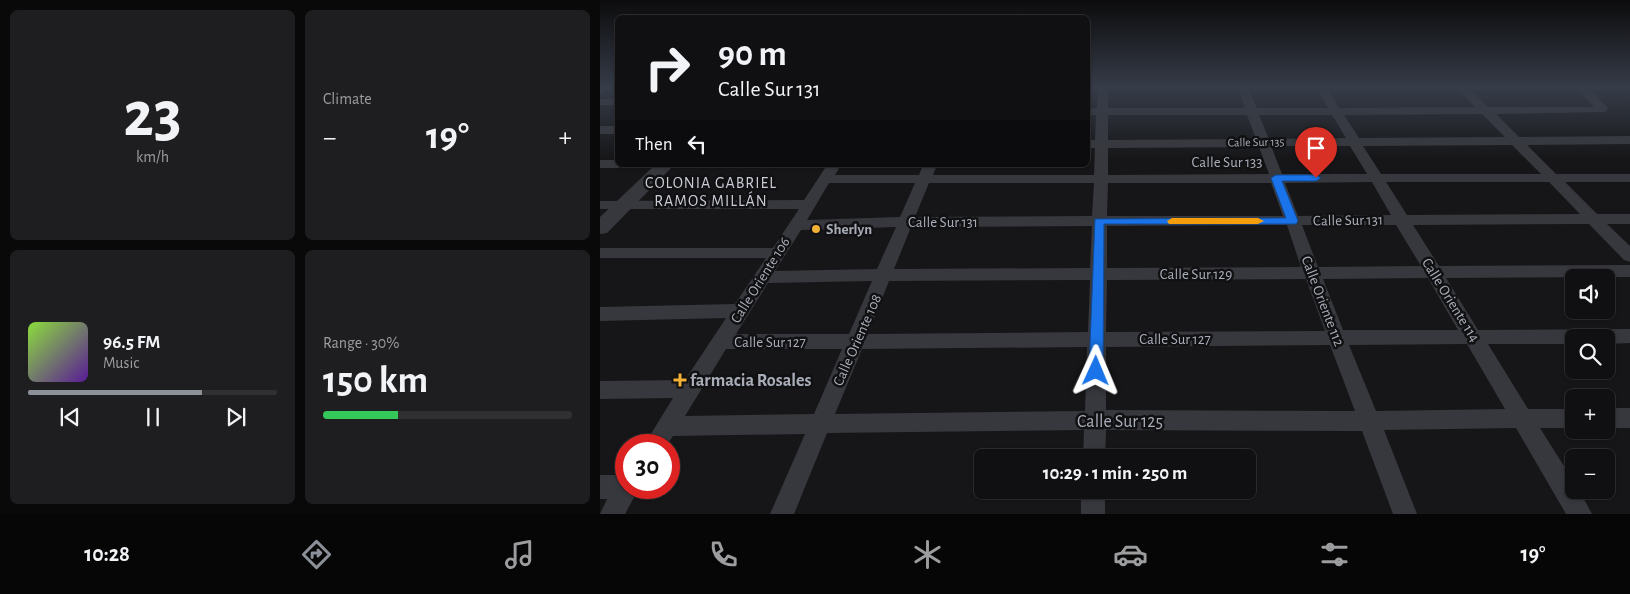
<!DOCTYPE html>
<html lang="en">
<head>
<meta charset="utf-8">
<style>
	:root { --surface:#101012; --page:#1e1e20; --text:#f1f3f6; --muted:#9c9d9f; --line:#303032; --accent:#8c9099 }
	body { margin:0; font-family:"Alegreya Sans",sans-serif; background:var(--page); color:var(--text); height:100vh; display:flex; flex-direction:column; font-size:19px; white-space:nowrap }
	* { box-sizing:border-box; margin:0 }
	p { font-size:16px; color:var(--muted) }
	.icon { flex:none; width:28px; height:28px; fill:none; stroke:currentColor; stroke-width:2; stroke-linecap:round; stroke-linejoin:round }
	.map { position:relative; flex:1; overflow:hidden }
	.details { display:flex; flex-direction:column; gap:10px; padding:10px; background:#09090a; width:600px }
	.details>* { flex:none }
	.top-card { position:absolute; left:15px; top:15px; width:475px; height:152px; border-radius:8px; box-shadow:0 1px 4px #0004,0 0 0 1px var(--line); background:#101012; color:var(--text); overflow:hidden }
	.tools { position:absolute; left:965px; top:269px; display:grid; gap:10px }
	.tools a { display:grid; place-items:center; width:50px; height:50px; border-radius:8px; background:var(--surface); box-shadow:0 1px 4px #0004,0 0 0 1px var(--line); font-size:25px }
	.speed { position:absolute; left:15px; top:434px; display:flex; gap:10px; font-size:25px; font-weight:700; text-align:center }
	.speed>* { display:grid; place-content:center; width:65px; height:65px; border-radius:50%; background:var(--surface); box-shadow:0 1px 4px #0004,0 0 0 1px var(--line); line-height:1 }
	.speed .limit { border:8px solid #d22; background:#fff; color:#111 }
	.pin { position:absolute; display:grid; place-items:center; width:42px; height:42px; color:#fff; margin:-51px -21px; border-radius:50% 50% 50% 0; rotate:-45deg; box-shadow:0 0 5px #0007 }
	.pin .icon { rotate:45deg }
	.me { position:absolute; width:55px; margin:-28px; rotate:1deg; stroke-linejoin:round; filter:drop-shadow(0 0 4px #0008) }
	.turn { display:flex; align-items:center; gap:18px; height:105px; padding:0 20px; font-size:22px }
	.turn .icon { width:65px; height:65px; stroke-width:2.5 }
	.turn b { display:block; font-size:35px; line-height:42px }
	.then { display:flex; align-items:center; height:48px; padding:0 20px; background:#0003; gap:10px; font-size:19px }
	.big { font-size:38px; font-weight:700; line-height:1.1 }
	.details .tile { flex:1; display:flex; flex-direction:column; justify-content:center; gap:8px; min-width:0; padding:0 18px; border-radius:8px; background:var(--page) }
	.details .dial { align-items:center; gap:0 }
	.dial b { font-size:65px; line-height:1 }
	.song { display:flex; align-items:center; gap:15px }
	.cover { width:60px; height:60px; border-radius:8px; background:linear-gradient(135deg,hsl(90 70% 55%),hsl(270 70% 35%)) }
	.played { height:5px; border-radius:2px; background:linear-gradient(90deg,var(--accent) 70%,var(--line) 70%) }
	.keys { display:flex; justify-content:space-around; direction:ltr }
	.heat { display:flex; justify-content:space-between; align-items:center; font-size:28px; direction:ltr }
	.charge { height:8px; border-radius:4px; background:linear-gradient(90deg,#34c759 30%,var(--line) 0) }
	.details .tiles { flex:1; display:grid; gap:10px; grid-template-columns:repeat(2,1fr) }
	.trip { position:absolute; left:374px; top:449px; width:282px; height:50px; border-radius:8px; background:var(--surface); box-shadow:0 1px 4px #0004,0 0 0 1px var(--line); font-weight:700; line-height:50px; text-align:center }
	.tabs { display:flex; height:80px; justify-content:space-around; align-items:center; background:#060607; color:var(--muted) }
	.tabs .icon { width:35px; height:35px }
	.tabs .selected { color:var(--accent) }
	.tabs b { font-size:22px; color:var(--text) }
	main { display:flex; flex:1; min-height:0 }
	.map>svg:first-child { display:block }
	.lines { fill:none; stroke-linecap:round; stroke-linejoin:round }
	.minor { fill:#37383d; fill-rule:evenodd }
	.tertiary { fill:#37383d; fill-rule:evenodd }
	.route { fill:#1a73e8; stroke:#114b97 }
	.slow { fill:#f59e0b }
	.poi-dot { fill:#f2b134; stroke:#111113; stroke-width:2 }
	.labels { text-anchor:middle; stroke-width:5; stroke-linejoin:round; paint-order:stroke }
	.far-street-label { font-size:12px; fill:#a8adb8; stroke:#111113 }
	.street-label { font-size:15px; fill:#a8adb8; stroke:#111113 }
	.poi-label { font-size:15px; font-weight:bold; fill:#a8adb8; stroke:#111113; text-anchor:start }
	.neighbourhood-label { font-size:16px; letter-spacing:1px; fill:#c9ccd4; stroke:#111113 }
	.near-poi-label { font-size:18px; font-weight:bold; fill:#a8adb8; stroke:#111113; text-anchor:start }
	.near-street-label { font-size:18px; fill:#a8adb8; stroke:#111113 }
</style>
</head>
<body>
<main>
<section class="details">
<div class="tiles">
<div class="tile dial"><b>23</b><p>km/h</p></div>
<div class="tile"><p>Climate</p>
<div class="heat"><a>−</a><b class="big">19°</b><a>+</a></div>
</div>
<div class="tile">
<div class="song"><i class="cover"></i><div><b>96.5 FM</b><p>Music</p></div></div>
<div class="played"></div>
<div class="keys"><svg class="icon" aria-label="previous" viewBox="0 0 24 24"><path d="M18 5L8 12l10 7zM5 5v14"/></svg><svg class="icon" aria-label="pause" viewBox="0 0 24 24"><path d="M8 5v14M16 5v14"/></svg><svg class="icon" aria-label="next" viewBox="0 0 24 24"><path d="M6 5l10 7-10 7zM19 5v14"/></svg></div>
</div>
<div class="tile"><p>Range · 30%</p><b class="big">150 km</b><div class="charge"></div></div>
</div>
</section>
<div class="map">
<svg width="1030" height="514" viewBox="0 0 1030 514">
	<rect width="100%" height="100%" fill="#161618"/>
	<g class="lines">
		<g class="minor">
			<polygon points="0,87 11,87 0,94"/>
			<path d="M498 87H508V108H645L638 87H648L657 108H728L716 87H726L739 108 875 107 857 87H868L888 107H994L976 87H987L1008 108 1005 112 896 114 919 137 1030 136V144L927 145 956 174H1030V182H965L997 214H1030V224H1007L1030 246V262L1024 260 989 224 813 225 839 266 1030 265V277L846 278 878 330 1030 329V343L1006 344V338H974V344H888L928 409H974V428H940L974 482V490H979L992 514H966L916 428 784 430 817 514H793L762 431 506 430 505 458H483L484 430 227 433 194 514H170L205 434 73 436 67 445H44L73 398 0 399V381L85 380 126 318 0 321V307L135 304 166 258H0V248H173L199 209H0V201L204 200 227 165H241L235 175H319L323 165H337L333 175H494L495 148H488V140H495L496 115H488V109L497 108ZM882 114 905 137 759 138 744 115ZM508 115H647L656 139 508 140ZM659 115H732L746 138 669 139ZM912 145 941 174H781L763 146ZM671 146H750L767 174H682ZM659 147 669 174 508 175V148ZM772 182 791 215 698 216 685 183ZM786 182H949L980 214 807 215ZM229 183H315L300 217 207 220ZM329 183H494L492 216 315 217ZM508 183H671L683 216H507ZM687 225 701 267 507 268V226ZM702 225H796L821 266 718 267ZM492 226 490 268 294 269 311 227ZM296 227 277 269 175 271 201 230ZM828 278 858 330H743L723 279ZM706 279 725 331 506 332 507 280ZM490 280 488 332 268 334 289 281ZM272 281 249 334H136L168 283ZM867 344 905 409 776 411 749 345ZM730 345 755 411 506 410V347ZM487 347 485 411 235 414 262 349ZM126 349H242L214 414 85 416Z"/>
			<rect x="0" y="99" width="18" height="6"/>
			<rect x="0" y="126" width="18" height="8"/>
			<polygon points="0,160 18,160 18,165 24,165 18,168 0,168"/>
			<rect x="1006" y="408" width="24" height="20"/>
			<polygon points="0,475 26,475 26,488 39,488 25,514 0,514 7,499 0,499"/>
			<rect x="481" y="490" width="24" height="24"/>
		</g>
		<polygon class="tertiary" points="55,165 74,165 7,233 0,234 0,217"/>
	</g>
	<linearGradient id="sky" x2="0" y2="1"><stop stop-color="#0c0c0d"/><stop offset="0.55" stop-color="#363c48"/><stop offset="1" stop-color="#363c48" stop-opacity="0"/></linearGradient>
	<rect width="1030" height="159" fill="url(#sky)"/>
	<polygon class="route" points="676,175 716,175 721,178 716,181 682,181 698,221 696,224 504,224 503,371 501,375 496,377 491,375 489,371 495,219 686,218 671,178"/>
	<polygon class="slow" points="572,218 658,218 664,221 658,224 569,224 567,221"/>
	<g class="poi-dot">
		<circle cx="216" cy="229" r="5"/>
		<path d="M77.5 372.5h5v5h5v5h-5v5h-5v-5h-5v-5h5z"/>
	</g>
	<g class="labels">
		<g class="far-street-label">
			<text transform="translate(656 142) rotate(-1)" y="4">Calle Sur 135</text>
		</g>
		<g class="street-label">
			<text x="627" y="167">Calle Sur 133</text>
			<text transform="translate(748 220) rotate(-1)" y="5">Calle Sur 131</text>
			<text x="343" y="227">Calle Sur 131</text>
			<text x="596" y="279">Calle Sur 129</text>
			<text transform="translate(160 280) rotate(-58)" y="5">Calle Oriente 106</text>
			<text transform="translate(851 300) rotate(58)" y="5">Calle Oriente 114</text>
			<text transform="translate(723 301) rotate(69)" y="5">Calle Oriente 112</text>
			<text x="575" y="344">Calle Sur 127</text>
			<text transform="translate(257 340) rotate(-66)" y="5">Calle Oriente 108</text>
			<text x="170" y="347">Calle Sur 127</text>
		</g>
		<g class="poi-label">
			<text x="226" y="234">Sherlyn</text>
		</g>
		<g class="neighbourhood-label">
			<text x="111" y="188">COLONIA GABRIEL<tspan x="111" dy="18">RAMOS MILLÁN</tspan></text>
		</g>
		<g class="near-poi-label">
			<text x="90" y="386">farmacia Rosales</text>
		</g>
		<g class="near-street-label">
			<text x="520" y="427">Calle Sur 125</text>
		</g>
	</g>
</svg>
<div class="tools">
<a><svg class="icon" aria-label="sound" viewBox="0 0 24 24"><path d="M4 9h4l5-4v14l-5-4H4zM17 9q2 3 0 6"/></svg></a>
<a><svg class="icon" aria-label="search" viewBox="0 0 24 24"><circle cx="10" cy="10" r="6"/><path d="M15 15l6 6"/></svg></a>
<a>+</a>
<a>−</a>
</div>
<div class="speed"><div class="limit">30</div></div>
<div class="pin" style="left:716px;top:178px;background:#d93025"><svg class="icon" aria-label="arrive" viewBox="0 0 24 24"><path d="M6 21V4h12l-3 4 3 4H6"/></svg></div>
<svg class="me" style="left:496px;top:371px" viewBox="-20 -20 40 40"><path d="M0-17L14 15 0 8-14 15z" fill="#1a73e8" stroke="#fff" stroke-width="4"/></svg>
<div class="trip">10:29 · 1 min · 250 m</div>
<div class="top-card">
<div class="turn"><svg class="icon" aria-label="right" viewBox="0 0 24 24"><path d="M7 20v-9h11M14 6l5 5-5 5"/></svg><div><b>90 m</b>Calle Sur 131</div></div>
<div class="then">Then<svg class="icon" aria-label="left" viewBox="0 0 24 24"><path d="M17 20v-9H6M10 6l-5 5 5 5"/></svg></div>
</div>
</div>
</main>
<nav class="tabs">
<b>10:28</b>
<svg class="icon selected" aria-label="directions" viewBox="0 0 24 24"><path d="M12 3l9 9-9 9-9-9zM9 14v-3h6M13 9l2 2-2 2"/></svg>
<svg class="icon" aria-label="music" viewBox="0 0 24 24"><path d="M9 18V5l10-2v13"/><circle cx="6" cy="18" r="3"/><circle cx="16" cy="16" r="3"/></svg>
<svg class="icon" aria-label="phone" viewBox="0 0 24 24"><path d="M5 4h4l2 5-3 2q2 4 5 5l2-3 5 2v4C11 20 4 13 5 4z"/></svg>
<svg class="icon" aria-label="climate" viewBox="0 0 24 24"><path d="M12 3v18M4 7l16 10M4 17L20 7"/></svg>
<svg class="icon" aria-label="car" viewBox="0 0 24 24"><path d="M5 17H2v-5l4-1 3-4h7l3 4 3 1v5h-3M9 17h6M6 11h13"/><circle cx="7" cy="17" r="2"/><circle cx="17" cy="17" r="2"/></svg>
<svg class="icon" aria-label="filters" viewBox="0 0 24 24"><path d="M4 7h16M4 17h16"/><circle cx="9" cy="7" r="2"/><circle cx="15" cy="17" r="2"/></svg>
<b>19°</b>
</nav>
</body>
</html>
